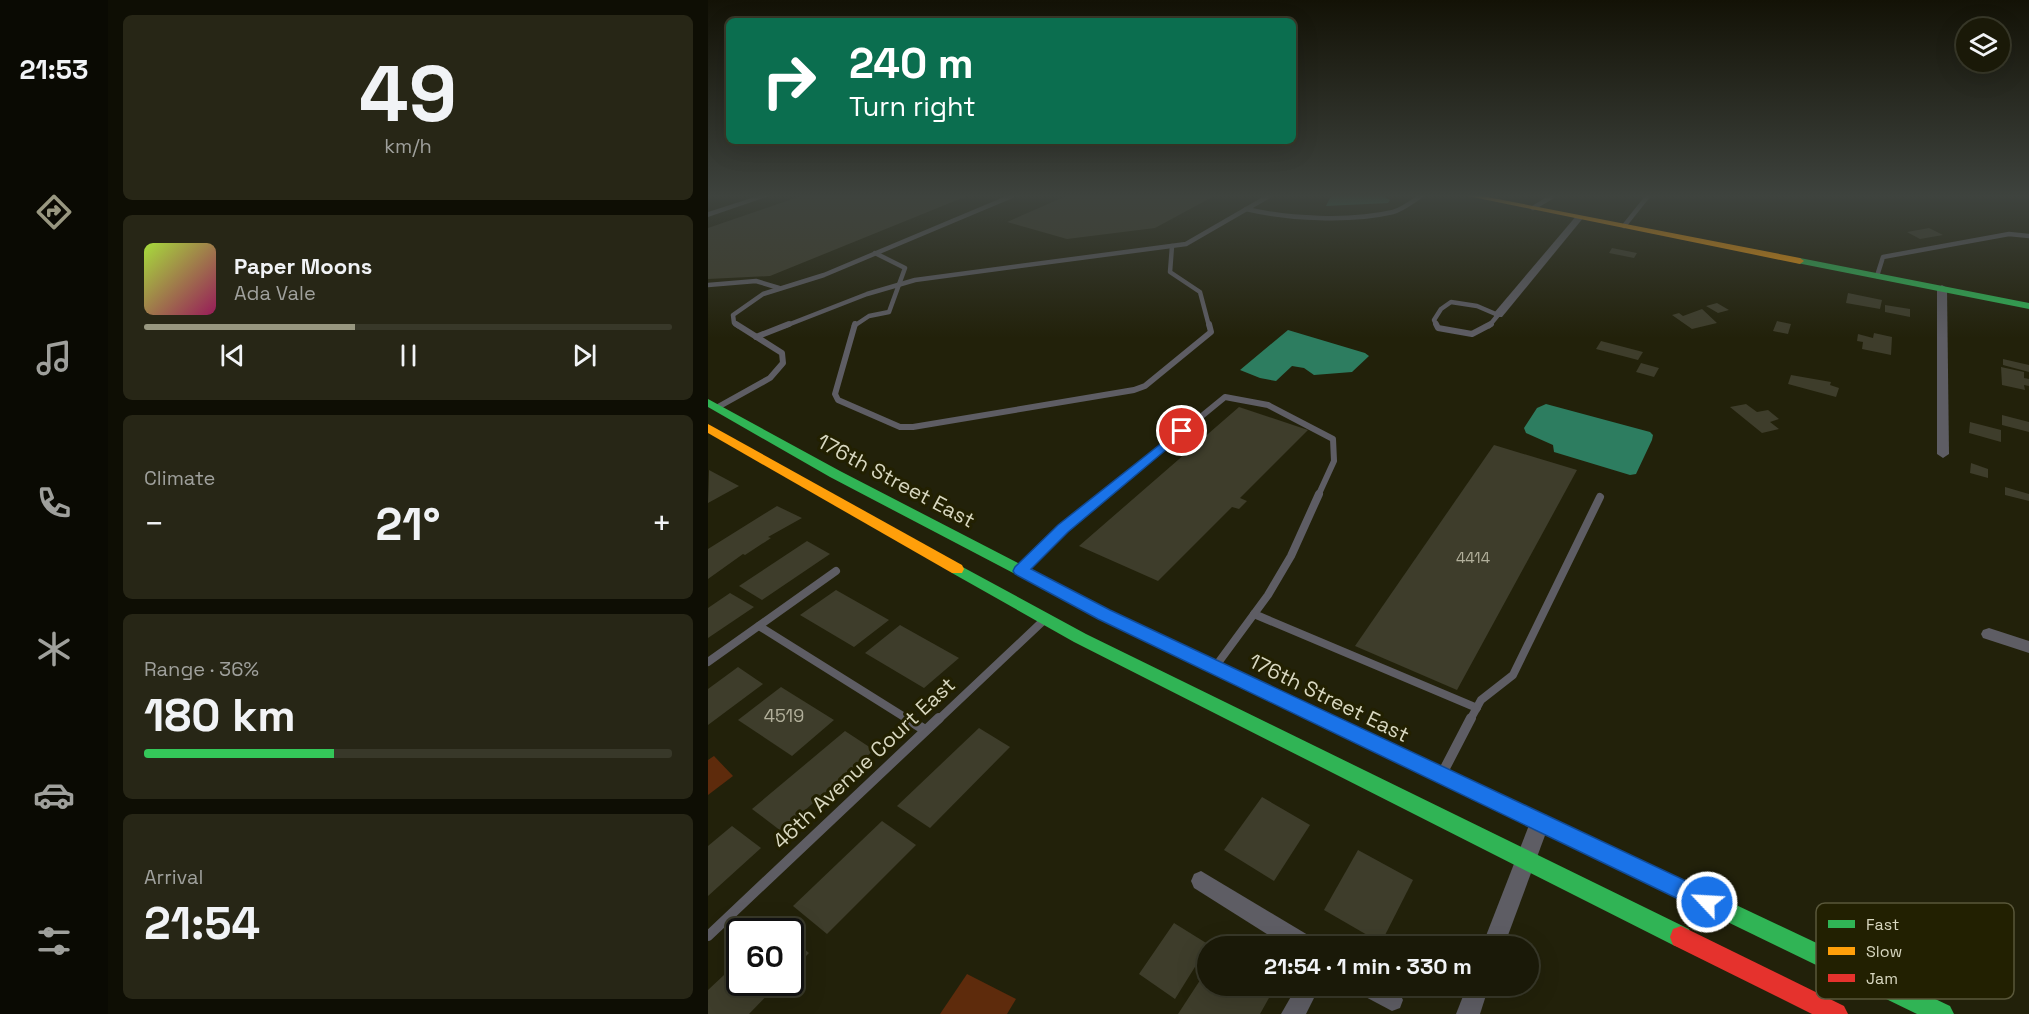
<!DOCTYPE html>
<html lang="en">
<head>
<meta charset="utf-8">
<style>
	:root { --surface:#1a1908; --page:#272616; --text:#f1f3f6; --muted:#9fa09c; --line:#383829; --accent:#989780 }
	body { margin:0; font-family:"Space Grotesk",sans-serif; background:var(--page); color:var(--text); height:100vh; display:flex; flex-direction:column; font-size:22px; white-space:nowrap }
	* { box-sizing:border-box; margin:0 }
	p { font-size:20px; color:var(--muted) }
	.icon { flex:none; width:33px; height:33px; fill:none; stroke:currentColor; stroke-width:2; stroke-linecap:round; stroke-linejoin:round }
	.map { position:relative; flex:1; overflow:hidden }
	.drawer { display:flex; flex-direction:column; gap:15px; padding:15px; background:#0e0e04; width:600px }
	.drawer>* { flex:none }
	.guide { position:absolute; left:18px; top:18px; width:570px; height:126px; border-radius:9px; box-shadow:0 6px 24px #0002,0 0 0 2px var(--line); background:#0b6e4f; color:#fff; overflow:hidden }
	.fabs { position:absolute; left:1248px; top:18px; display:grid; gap:12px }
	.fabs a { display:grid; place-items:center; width:54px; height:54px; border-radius:50%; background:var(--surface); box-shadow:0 6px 24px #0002,0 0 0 2px var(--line); font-size:30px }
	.speed { position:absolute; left:18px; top:918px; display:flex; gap:12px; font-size:30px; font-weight:700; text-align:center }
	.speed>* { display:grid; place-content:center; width:78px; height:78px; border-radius:50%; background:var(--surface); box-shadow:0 6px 24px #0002,0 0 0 2px var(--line); line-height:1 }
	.speed .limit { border:3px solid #111; border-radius:9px; background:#fff; color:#111 }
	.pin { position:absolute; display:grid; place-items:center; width:51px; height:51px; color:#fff; margin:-26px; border:3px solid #fff; border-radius:50%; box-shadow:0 2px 6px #0007 }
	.me { position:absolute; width:66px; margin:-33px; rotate:295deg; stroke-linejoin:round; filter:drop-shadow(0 0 4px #0008) }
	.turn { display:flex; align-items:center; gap:21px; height:126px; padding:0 24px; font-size:27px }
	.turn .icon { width:78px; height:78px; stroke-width:2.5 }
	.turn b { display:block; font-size:42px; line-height:51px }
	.big { font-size:45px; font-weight:700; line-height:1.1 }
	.drawer .card { flex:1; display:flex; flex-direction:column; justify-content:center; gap:9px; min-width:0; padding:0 21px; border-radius:9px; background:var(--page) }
	.drawer .dial { align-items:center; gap:0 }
	.dial b { font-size:78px; line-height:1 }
	.song { display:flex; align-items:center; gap:18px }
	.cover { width:72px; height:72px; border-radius:9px; background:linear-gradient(135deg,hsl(80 70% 55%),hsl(330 70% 35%)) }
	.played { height:6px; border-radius:3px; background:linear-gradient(90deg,var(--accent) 40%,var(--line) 40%) }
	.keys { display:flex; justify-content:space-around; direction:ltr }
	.heat { display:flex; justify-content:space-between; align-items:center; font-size:33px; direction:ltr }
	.charge { height:9px; border-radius:4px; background:linear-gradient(90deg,#34c759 36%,var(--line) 0) }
	.trip { position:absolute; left:489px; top:936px; width:342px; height:60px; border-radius:30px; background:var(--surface); box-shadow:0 6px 24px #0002,0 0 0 2px var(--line); font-weight:700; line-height:60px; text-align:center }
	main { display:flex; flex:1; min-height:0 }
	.tab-bar { display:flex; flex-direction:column; width:108px; justify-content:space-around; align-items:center; background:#0a0a03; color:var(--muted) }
	.tab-bar .icon { width:42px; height:42px }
	.tab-bar .on { color:var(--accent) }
	.tab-bar b { font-size:27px; color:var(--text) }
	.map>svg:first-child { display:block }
	.green { fill:#5e2b0c }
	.water { fill:#2d7d60 }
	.building { fill:#3e3d2b }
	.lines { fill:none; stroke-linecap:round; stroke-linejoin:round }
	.lane-far3 { stroke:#5e5d64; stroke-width:4.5 }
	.lane-far2 { stroke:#5e5d64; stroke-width:6 }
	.lane-far1 { stroke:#5e5d64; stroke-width:8 }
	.lane { stroke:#5e5d64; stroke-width:10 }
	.street { fill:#5e5d64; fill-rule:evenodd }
	.fast { fill:#30b455; fill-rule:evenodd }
	.slow { fill:#ff9f0a; fill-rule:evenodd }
	.jam { fill:#e5322d; fill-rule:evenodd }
	.route { fill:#1a73e8; stroke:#114b97; stroke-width:1.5 }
	.labels { text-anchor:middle; stroke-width:6; stroke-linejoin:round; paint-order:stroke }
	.number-label { font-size:15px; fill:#b2b09b }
	.near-number-label { font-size:18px; fill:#b2b09b }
	.near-street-label { font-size:21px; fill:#d8d7c0; stroke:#222001 }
	.key { fill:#222001; stroke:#59573a; stroke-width:1.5 }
	.key-label { font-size:16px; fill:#d8d7c0 }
</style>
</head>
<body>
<main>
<nav class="tab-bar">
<b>21:53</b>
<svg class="icon on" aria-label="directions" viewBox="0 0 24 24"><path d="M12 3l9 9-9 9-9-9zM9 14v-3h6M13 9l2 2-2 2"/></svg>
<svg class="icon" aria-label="music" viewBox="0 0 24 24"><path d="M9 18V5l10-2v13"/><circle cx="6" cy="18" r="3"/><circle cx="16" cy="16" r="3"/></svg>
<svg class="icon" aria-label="phone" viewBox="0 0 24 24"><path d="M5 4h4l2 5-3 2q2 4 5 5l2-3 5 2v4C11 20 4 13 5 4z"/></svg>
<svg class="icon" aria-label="climate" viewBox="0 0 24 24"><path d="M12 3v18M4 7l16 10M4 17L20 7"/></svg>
<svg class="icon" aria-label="car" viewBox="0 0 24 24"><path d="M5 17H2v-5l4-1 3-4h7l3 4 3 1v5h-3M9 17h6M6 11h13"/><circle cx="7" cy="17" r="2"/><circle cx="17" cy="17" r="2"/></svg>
<svg class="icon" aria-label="filters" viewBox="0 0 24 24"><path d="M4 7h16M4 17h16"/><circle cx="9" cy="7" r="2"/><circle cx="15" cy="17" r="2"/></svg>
</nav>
<section class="drawer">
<div class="card dial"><b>49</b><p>km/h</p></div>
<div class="card">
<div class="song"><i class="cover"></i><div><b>Paper Moons</b><p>Ada Vale</p></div></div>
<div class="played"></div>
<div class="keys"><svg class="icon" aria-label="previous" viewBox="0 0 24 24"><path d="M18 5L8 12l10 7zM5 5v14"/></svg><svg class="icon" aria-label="pause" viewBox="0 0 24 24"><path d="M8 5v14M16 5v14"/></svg><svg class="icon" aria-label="next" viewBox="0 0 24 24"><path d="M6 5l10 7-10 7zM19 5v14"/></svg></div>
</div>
<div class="card"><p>Climate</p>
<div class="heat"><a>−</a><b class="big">21°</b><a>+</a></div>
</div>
<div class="card"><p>Range · 36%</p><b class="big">180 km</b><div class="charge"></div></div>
<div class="card"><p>Arrival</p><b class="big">21:54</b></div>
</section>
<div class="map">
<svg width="1321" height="1014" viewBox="0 0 1321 1014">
	<rect width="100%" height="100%" fill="#22210a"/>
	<g class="green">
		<polygon points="6,756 25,776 0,795 0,760"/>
		<polygon points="259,974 308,999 299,1014 232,1014"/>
	</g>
	<g class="water">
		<polygon points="623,196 674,196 682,200 680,203 618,206"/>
		<polygon points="580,330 657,353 661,356 644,372 606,375 596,368 584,366 568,381 552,378 532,370"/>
		<polygon points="838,404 942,432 945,435 944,440 928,474 922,475 846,452 845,445 818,433 816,428 829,408"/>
	</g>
	<g class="building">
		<polygon points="93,196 259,196 62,276 0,279 0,228"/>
		<polygon points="358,196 506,196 447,228 359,239 299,222"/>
		<polygon points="1221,228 1235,235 1212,239 1199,232"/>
		<polygon points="904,248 929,253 926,258 901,253"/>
		<polygon points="1140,293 1174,300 1172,309 1138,303"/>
		<polygon points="1009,303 1021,310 1010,313 998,306"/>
		<polygon points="1177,305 1202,309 1202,317 1177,312"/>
		<polygon points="994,309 1009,323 984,329 964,315 971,313 975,316"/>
		<polygon points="1069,321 1083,324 1080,334 1065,331"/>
		<polygon points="1166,333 1184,337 1183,355 1154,349 1155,342 1149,341 1150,334 1165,338"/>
		<polygon points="893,341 935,352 930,360 888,349"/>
		<polygon points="1295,359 1321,365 1321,372 1295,365"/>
		<polygon points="933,363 951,368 946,377 928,372"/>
		<polygon points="1293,367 1316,372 1316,378 1321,379 1321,386 1316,385 1317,390 1294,385"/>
		<polygon points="1083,375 1123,382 1122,385 1131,388 1128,397 1080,384"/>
		<polygon points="1038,404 1049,412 1060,410 1071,419 1062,422 1071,429 1054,433 1022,407"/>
		<polygon points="531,407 600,430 532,498 539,501 531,509 524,507 450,581 371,546"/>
		<polygon points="1294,415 1321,422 1321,432 1294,425"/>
		<polygon points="1262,422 1293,430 1293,442 1261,433"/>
		<polygon points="786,445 869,470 749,690 647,646"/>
		<polygon points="1263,463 1280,469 1280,478 1262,473"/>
		<polygon points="1,470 31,486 0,503"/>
		<polygon points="1297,487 1321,494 1321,501 1297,495"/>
		<polygon points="69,506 94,518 60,537 63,538 37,555 35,554 0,579 0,549"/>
		<polygon points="99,541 122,554 54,600 31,586"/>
		<polygon points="128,590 181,620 146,647 92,615"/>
		<polygon points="22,593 46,607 0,638 0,608"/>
		<polygon points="192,625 251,658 216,688 157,653"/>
		<polygon points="30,667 55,684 0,725 0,689"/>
		<polygon points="73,687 126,720 84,756 30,720"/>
		<polygon points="271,728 302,747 222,828 189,806"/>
		<polygon points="137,731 166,750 73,831 44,809"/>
		<polygon points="554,797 602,825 566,881 516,850"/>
		<polygon points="174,821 208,845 119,934 85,906"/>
		<polygon points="24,826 53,848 0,896 0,846"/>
		<polygon points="650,850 705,880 673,943 616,910"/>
		<polygon points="466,923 503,946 500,946 467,999 431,974"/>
		<polygon points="82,937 101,953 82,972"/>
		<polygon points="32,960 32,982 72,982 41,1014 0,1014 0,990"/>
		<polygon points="500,968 500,986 567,987 552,1014 470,1014"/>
	</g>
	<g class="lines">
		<g class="lane-far3">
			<polyline points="825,208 845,196"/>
			<path d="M538 209C581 219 642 222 685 212 694 210 705 201 713 196"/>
			<polyline points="916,226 940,196"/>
			<polyline points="464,246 462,272 492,292 501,326"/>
			<polyline points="1169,276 1175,257 1301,234 1321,236"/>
			<polyline points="0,285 48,281 71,288"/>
			<polyline points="30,326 26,323 25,315 55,294 116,275 304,196"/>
			<polyline points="77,326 159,294 207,280 478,244 561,196"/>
			<polyline points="146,326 161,316 181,312 197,268 167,253"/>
			<polyline points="729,326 726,320 733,309 743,302 769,306 790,315 781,326"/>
		</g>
		<g class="lane-far2">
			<polyline points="147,324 127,394 130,400 192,427 205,427 426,390 437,386 503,332 501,324"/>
			<polyline points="728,324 730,328 764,334 783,324"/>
			<polyline points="48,337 81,324"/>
			<polyline points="10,407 62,378 75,363 74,353 28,324"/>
			<polyline points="396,496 517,397 560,405 625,439 626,461 610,496"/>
		</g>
		<g class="lane-far1">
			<polyline points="314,569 355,529 397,494"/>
			<polyline points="546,614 769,708"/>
			<polyline points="51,626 201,720"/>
			<polyline points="0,662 128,571"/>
			<polyline points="510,663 560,595 583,556 611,494"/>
			<polyline points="230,720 335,621"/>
			<polyline points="762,720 773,700 805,675 892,497"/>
		</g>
		<g class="lane">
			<polyline points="198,718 217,730"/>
			<polyline points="736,770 763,718"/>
			<polyline points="0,936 231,718"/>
		</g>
		<g class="street">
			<polygon points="50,196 61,196 0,217 0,212"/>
			<polygon points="869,215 876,217 794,317 786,317 786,313"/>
			<polygon points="1234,285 1239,288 1241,454 1235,458 1229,454 1229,288"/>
			<polygon points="1281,628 1321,641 1321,653 1275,638 1273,634 1275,630"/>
			<polygon points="832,813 839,815 842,822 796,946 774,946 825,815"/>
			<polygon points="493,871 605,938 608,946 578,946 486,888 483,881 486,874"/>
			<polygon points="589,986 612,986 598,1014 573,1014"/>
			<path d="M649 986C666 984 688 982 695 1000L692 1008 684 1011 652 994Z"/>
			<polygon points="759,986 781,986 772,1014 748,1014"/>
		</g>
		<g class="fast">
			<polygon points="1092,258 1321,303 1321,309 1089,263 1089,259"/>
			<polygon points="0,399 132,471 401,610 723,761 726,767 723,773 717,775 711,773 391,618 122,477 0,407"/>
			<polygon points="249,564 378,634 981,929 984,937 981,945 973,948 965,945 366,642 244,573 242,569 244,565"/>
			<polygon points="971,878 1242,1006 1246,1014 1209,1014 964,895 961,888 964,881"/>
		</g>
		<g class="slow">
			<polygon points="760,196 774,196 1092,258 1096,261 1092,264"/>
			<polygon points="0,424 254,565 256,569 254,573 244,573 0,433"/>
			<polygon points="717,759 978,881 981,888 978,895 971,898 964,895 711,773 708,767 711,761"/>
		</g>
		<polygon class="jam" points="973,926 1136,1006 1140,1014 1104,1014 965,945 962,937 965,929"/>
	</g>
	<linearGradient id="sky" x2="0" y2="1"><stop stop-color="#131206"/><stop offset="0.58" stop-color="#3e433e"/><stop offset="1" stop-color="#3e433e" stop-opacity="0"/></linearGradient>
	<rect width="1321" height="338" fill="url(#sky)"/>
	<polygon class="route" points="474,427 478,428 478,433 360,532 323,569 402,610 1006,894 1009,902 1006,909 999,912 991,909 390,619 307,574 305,571 307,567 350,525"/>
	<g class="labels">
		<g class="number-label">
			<text x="765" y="563">4414</text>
		</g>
		<g class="near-number-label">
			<text x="76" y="722">4519</text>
		</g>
		<g class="near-street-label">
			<text transform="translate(188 481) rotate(28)" y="7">176th Street East</text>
			<text transform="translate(621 698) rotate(26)" y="7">176th Street East</text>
			<text transform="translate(156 763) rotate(-43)" y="7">46th Avenue Court East</text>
		</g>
	</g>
	<rect x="1108" y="903" width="198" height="96" rx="9" class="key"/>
	<rect x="1120" y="920" width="27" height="8" fill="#30b455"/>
	<rect x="1120" y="947" width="27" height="8" fill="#ff9f0a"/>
	<rect x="1120" y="974" width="27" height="8" fill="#e5322d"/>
	<g class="key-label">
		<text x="1158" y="930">Fast</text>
		<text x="1158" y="957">Slow</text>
		<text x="1158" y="984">Jam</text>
	</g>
</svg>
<div class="fabs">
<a><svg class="icon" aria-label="layers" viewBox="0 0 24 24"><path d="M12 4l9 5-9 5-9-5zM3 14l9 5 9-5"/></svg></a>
</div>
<div class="speed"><div class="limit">60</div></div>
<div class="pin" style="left:474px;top:431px;background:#d93025"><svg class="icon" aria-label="arrive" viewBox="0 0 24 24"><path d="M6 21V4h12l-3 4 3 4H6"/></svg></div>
<svg class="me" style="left:999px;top:902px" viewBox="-20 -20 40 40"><circle r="17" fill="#1a73e8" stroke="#fff" stroke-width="3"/><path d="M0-11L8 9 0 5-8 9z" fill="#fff"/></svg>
<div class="trip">21:54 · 1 min · 330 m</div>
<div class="guide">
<div class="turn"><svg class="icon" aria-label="right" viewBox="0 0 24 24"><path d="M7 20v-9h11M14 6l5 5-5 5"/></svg><div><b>240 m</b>Turn right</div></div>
</div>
</div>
</main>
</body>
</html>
